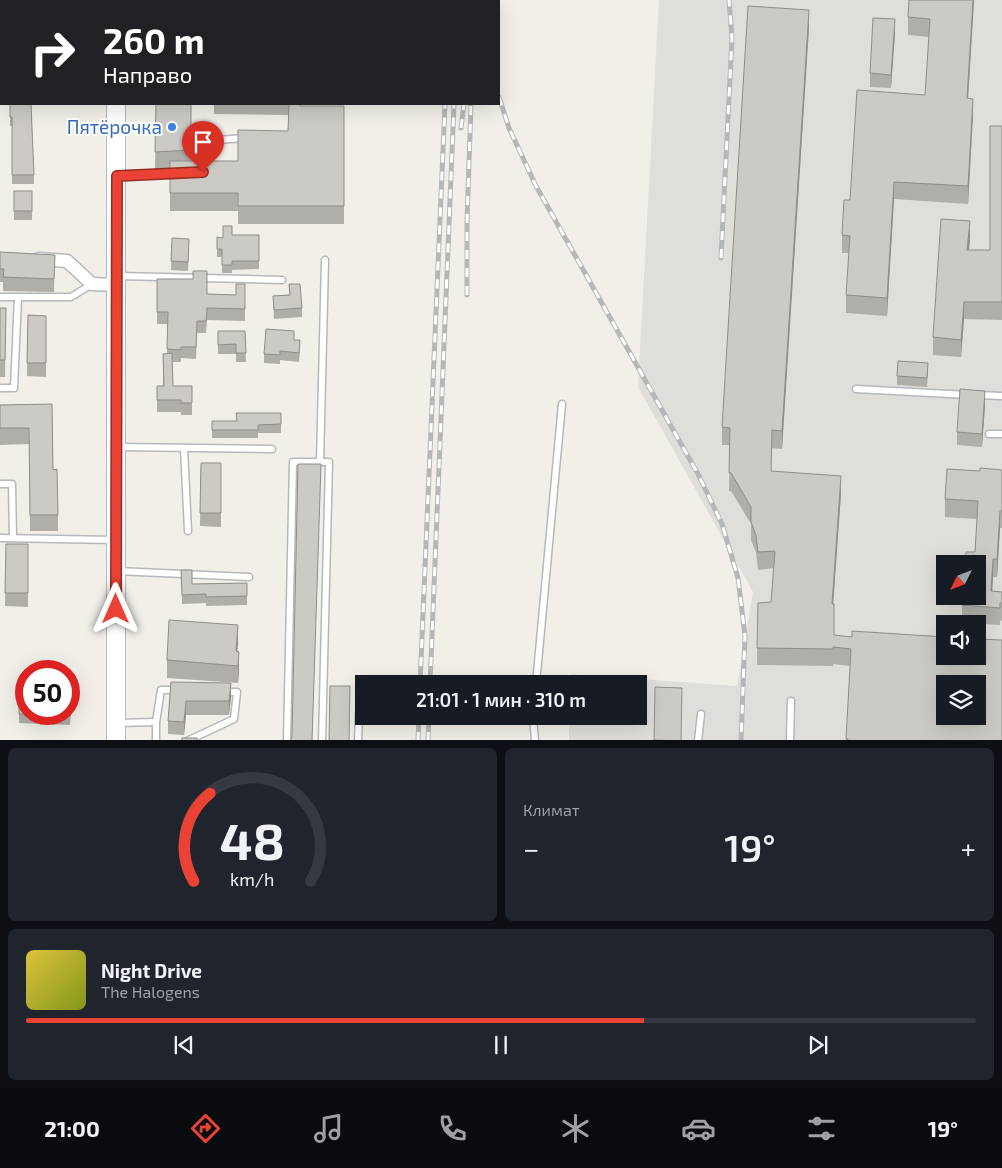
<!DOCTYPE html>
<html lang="ru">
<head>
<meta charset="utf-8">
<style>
	:root { --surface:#171b24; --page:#20242c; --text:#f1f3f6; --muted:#9ea1a6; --line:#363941; --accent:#ea4335 }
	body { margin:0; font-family:"Exo 2",sans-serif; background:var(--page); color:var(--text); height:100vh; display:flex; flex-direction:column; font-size:19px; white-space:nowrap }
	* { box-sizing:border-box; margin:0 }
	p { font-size:16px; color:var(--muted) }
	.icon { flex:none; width:28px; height:28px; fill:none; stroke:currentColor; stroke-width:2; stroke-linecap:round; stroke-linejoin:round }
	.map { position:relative; height:740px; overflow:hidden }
	.details { display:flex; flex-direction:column; gap:8px; padding:8px; background:#0d0f14; flex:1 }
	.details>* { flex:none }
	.top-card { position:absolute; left:0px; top:0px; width:500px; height:105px; box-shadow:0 5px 20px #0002; background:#202124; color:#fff; overflow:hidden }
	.needle { width:32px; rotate:228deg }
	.buttons { position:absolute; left:936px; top:555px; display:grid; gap:10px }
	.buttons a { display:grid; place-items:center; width:50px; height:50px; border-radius:0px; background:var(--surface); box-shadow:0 5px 20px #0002; font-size:25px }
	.speed { position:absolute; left:15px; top:660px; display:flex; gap:10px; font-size:25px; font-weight:700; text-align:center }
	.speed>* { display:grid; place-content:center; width:65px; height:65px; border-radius:50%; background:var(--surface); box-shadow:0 5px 20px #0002; line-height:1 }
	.speed .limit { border:8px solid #d22; background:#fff; color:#111 }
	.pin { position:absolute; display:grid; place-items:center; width:42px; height:42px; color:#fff; margin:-51px -21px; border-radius:50% 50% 50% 0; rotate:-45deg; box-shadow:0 0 5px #0007 }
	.pin .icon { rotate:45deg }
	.me { position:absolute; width:55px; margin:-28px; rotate:0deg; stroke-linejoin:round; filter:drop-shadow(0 0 4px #0008) }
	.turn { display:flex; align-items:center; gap:18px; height:105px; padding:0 20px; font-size:22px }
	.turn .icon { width:65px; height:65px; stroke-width:2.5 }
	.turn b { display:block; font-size:35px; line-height:42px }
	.big { font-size:38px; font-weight:600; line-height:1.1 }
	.details .widget { flex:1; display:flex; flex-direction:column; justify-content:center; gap:8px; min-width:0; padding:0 18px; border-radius:8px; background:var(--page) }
	.details .dial { align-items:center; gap:0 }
	.dial svg { height:130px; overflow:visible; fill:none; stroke:var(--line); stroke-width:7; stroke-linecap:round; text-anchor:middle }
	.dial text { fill:var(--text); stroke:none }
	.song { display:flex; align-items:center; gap:15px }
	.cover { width:60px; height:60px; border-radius:8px; background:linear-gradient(135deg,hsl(50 70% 55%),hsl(70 70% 35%)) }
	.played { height:5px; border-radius:2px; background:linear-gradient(90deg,var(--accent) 65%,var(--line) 65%) }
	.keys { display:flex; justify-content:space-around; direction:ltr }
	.heat { display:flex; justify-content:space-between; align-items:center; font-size:28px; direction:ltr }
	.details .tiles { flex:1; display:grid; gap:8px; grid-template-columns:1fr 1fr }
	.widget:last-child { grid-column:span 2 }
	.trip { position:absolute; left:355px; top:675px; width:292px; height:50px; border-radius:0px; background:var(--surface); box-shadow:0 5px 20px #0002; font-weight:600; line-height:50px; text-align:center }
	.dock { display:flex; height:80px; justify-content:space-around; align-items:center; background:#090b0e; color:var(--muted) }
	.dock .icon { width:35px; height:35px }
	.dock .active { color:var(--accent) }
	.dock b { font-size:22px; color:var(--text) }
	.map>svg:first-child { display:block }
	.industrial { fill:#e0deda; fill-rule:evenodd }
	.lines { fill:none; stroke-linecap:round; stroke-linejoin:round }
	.service-casing { stroke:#b5b8bc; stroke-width:9 }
	.minor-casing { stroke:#b5b8bc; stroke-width:15 }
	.secondary-casing { stroke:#b6babf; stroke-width:20 }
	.service { stroke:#fff; stroke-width:6 }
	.minor { stroke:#fff; stroke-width:12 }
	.secondary { stroke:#fff; stroke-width:18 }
	.rail-casing { stroke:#b6b7b8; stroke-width:5 }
	.rail { stroke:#fff; stroke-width:3; stroke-dasharray:9; stroke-linecap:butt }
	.wall { fill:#afaea9 }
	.shaded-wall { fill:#8f8d8a }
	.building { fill:#cccac5; stroke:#8f8d8a; fill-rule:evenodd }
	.route-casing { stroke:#982c22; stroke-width:12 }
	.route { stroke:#ea4335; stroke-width:9 }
	.shop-dot { fill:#3f7fe0; stroke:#fff; stroke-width:2 }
	.labels { text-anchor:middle; stroke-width:4; stroke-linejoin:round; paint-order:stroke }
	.shop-label { font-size:19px; fill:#366cbe; stroke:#fff; text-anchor:end }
</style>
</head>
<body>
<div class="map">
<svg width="1002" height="741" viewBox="0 0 1002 741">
	<rect width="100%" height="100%" fill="#f1efe8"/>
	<path class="industrial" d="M659 0H1002V740L569 741V716H639V684H570L571 674 737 686 753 592 638 387ZM945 564H978V596H945ZM945 624H978V656H945ZM945 684H978V716H945Z"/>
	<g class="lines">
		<g class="service-casing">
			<g id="service">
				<polyline points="203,167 206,141 244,138"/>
				<polyline points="118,176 178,173"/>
				<polyline points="118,276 282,280"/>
				<polyline points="0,297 71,297 92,284"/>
				<polyline points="0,388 14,388 18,297"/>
				<polyline points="856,389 968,395"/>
				<polyline points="978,395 1002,396"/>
				<polyline points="989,434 1002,434"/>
				<polyline points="118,447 272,449"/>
				<polyline points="184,448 188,531"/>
				<polyline points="320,462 325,260"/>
				<polyline points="0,484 12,484 13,537"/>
				<polyline points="0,538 115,540"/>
				<polyline points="117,571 249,577"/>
				<polyline points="536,684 562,404"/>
				<polyline points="533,716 535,741"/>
				<polyline points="117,723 156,722"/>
				<polyline points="156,741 156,722 161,690 179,690"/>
				<polyline points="187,741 234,719 237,692 223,692"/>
				<polyline points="287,741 293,462 329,462 322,741"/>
				<polyline points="358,741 359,713"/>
				<polyline points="698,741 701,714"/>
				<polyline points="790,741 791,701"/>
			</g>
		</g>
		<g class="minor-casing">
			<polyline id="minor" points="39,259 67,261 92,284 117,285"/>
		</g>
		<g class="secondary-casing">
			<g id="secondary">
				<polyline points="116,0 116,1"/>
				<polyline points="116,741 116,104"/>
			</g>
		</g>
		<use href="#service" class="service"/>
		<use href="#minor" class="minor"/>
		<use href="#secondary" class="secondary"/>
		<g class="rail-casing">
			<g id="rail">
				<polyline points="481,0 481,1"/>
				<polyline points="449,1 449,0"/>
				<polyline points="458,1 458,0"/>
				<polyline points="466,1 467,0"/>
				<polyline points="499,97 509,128 536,186 698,474 722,524 738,578 745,636 741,741"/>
				<polyline points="461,128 464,104"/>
				<polyline points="721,258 732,38 729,0"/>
				<polyline points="467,295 467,221 471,104"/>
				<polyline points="420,684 445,104"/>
				<polyline points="430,684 454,104"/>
				<polyline points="418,741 419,716"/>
				<polyline points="428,741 429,716"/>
			</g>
		</g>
		<use href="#rail" class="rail"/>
	</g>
	<g class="wall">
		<polygon points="974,0 968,98 973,116 968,204 894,199 887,316 846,313 846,295 849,253 842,253 842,235 850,200 925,95 929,37 908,35 908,17"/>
		<polygon points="809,27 782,449 772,448 771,471 841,493 833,604 834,635 1002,741 846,741 850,666 833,664 833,666 757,665 758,603 771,602 774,568 758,570 756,552 751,540 751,524 731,491 729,491 730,445 722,445 722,427"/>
		<polygon points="895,33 891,88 870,87 870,73"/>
		<polygon points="10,104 34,175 34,184 12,184 12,126 10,126"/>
		<polygon points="156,104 191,104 191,161 238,161 288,131 288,115 214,114 214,104 300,104 300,106 344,106 344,224 238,224 238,211 170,211 170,169 155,169"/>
		<polygon points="1002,126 1002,320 964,319 961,357 933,355 933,337 970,239 969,250 990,250"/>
		<rect x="14" y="191" width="18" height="29"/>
		<polygon points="232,235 259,235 259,269 232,270 232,273 222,273 222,257 217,257 217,237 223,238"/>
		<polygon points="172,238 189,248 188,271 171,270"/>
		<polygon points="0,252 55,255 54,292 3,291 3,282 0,282"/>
		<polygon points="157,279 207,294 236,295 245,284 245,321 207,320 206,333 197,333 196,359 181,358 181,362 172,362 173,386 192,386 192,415 181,415 181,412 157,412 157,386 163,386 163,354 167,354 168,324 157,324"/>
		<polygon points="289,284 302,308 302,317 274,319 273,296 289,295"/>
		<polygon points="0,308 6,326 5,377 0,377"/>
		<polygon points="28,315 46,316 46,377 27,376"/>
		<polygon points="218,331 245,331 246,362 236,362 236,354 218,354"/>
		<polygon points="294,340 300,349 299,362 280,360 280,364 264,363 264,354"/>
		<polygon points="928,372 927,387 897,385 897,376"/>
		<polygon points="52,404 53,470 58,515 58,531 30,531 29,444 0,445 0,405"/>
		<polygon points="985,405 982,447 957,445 957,432"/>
		<polygon points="281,413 281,433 258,433 258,438 212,438 212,421 237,421"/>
		<polygon points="201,463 221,463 221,527 200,526"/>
		<polygon points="1002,470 1002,528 1000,528 997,577 993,577 992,591 1002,592 1002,621 1000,620 1000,625 962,623 962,605 975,552 977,519 945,517 945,499 980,471"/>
		<polygon points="6,544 28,544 28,607 5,606"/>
		<polygon points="181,570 192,584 247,583 247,605 206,606 206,603 182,604"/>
		<polygon points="238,643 237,651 239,669 238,683 167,678 167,660"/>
		<polygon points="171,682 231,697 229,715 186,715 184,735 168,734 168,721"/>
		<polygon points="19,700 71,709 70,725 19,723"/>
	</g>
	<g class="shaded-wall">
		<polygon points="973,0 974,0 967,116 967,98"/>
		<polygon points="809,10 809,27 782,449 782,431"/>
		<polygon points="895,19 895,33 891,88 891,75"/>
		<polygon points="973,99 973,116 968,204 968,186"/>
		<polygon points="894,182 894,199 887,316 887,298"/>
		<polygon points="970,221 970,239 967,268 967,250"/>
		<polygon points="964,302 964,319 961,357 961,340"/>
		<polygon points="985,391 985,405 982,447 982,434"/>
		<polygon points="841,476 841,493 832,621 832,604"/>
		<polygon points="1000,511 1000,528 997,577 997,559"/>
		<polygon points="993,559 993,577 991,609 991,591"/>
		<polygon points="238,625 238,643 236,669 236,651"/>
		<polygon points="239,652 239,669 238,683 238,666"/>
		<polygon points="231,683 231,697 229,715 229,701"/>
		<polygon points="186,701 186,715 184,735 184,722"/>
	</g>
	<g class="building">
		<rect x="12" y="0" width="19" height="1"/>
		<rect x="172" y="0" width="83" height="1"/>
		<rect x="314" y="0" width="46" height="1"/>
		<polygon points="909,0 973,0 967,98 973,99 968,186 894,182 887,298 846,295 850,236 842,235 844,200 850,200 857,90 925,95 930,19 908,17"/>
		<path d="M748 6 809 10 782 431 772 430 771 471 841 476 832 604H834V635L852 637V631L945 637V656H978V639L1002 640V741H848V739H846L851 649 833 647V649L757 648 758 603 771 602 775 551 758 552 756 535 751 522V507L731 473H729L730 428 722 427ZM945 684H978V716H945Z"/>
		<polygon points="873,18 895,19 891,75 870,73"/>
		<polygon points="10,104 31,104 34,175 12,175 12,117 10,117"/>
		<polygon points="156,104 191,104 191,150 155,152"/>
		<polygon points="289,104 300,104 300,106 344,106 344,206 238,206 238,193 170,193 170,161 238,161 238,130 288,131"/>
		<polygon points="990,126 1002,126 1002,302 964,302 961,340 933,337 941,219 970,221 967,250 990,250"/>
		<rect x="14" y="191" width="18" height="20"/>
		<polygon points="223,226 232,226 232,235 259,235 259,261 232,261 232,265 222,265 222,249 217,249 217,237 223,238"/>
		<polygon points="172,238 189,239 188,262 171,261"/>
		<polygon points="0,252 55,255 54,279 3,277 4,269 0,269"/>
		<polygon points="193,271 207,271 207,294 236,295 236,284 245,284 245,309 207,308 206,321 197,321 196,347 181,347 181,350 167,349 168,312 157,312 157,279 193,279"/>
		<polygon points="289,284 300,284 302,308 274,310 273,296 290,295"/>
		<polygon points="0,308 6,308 5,360 0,360"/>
		<polygon points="28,315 46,316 46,363 27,363"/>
		<polygon points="266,329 294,331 294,340 300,340 299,353 280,351 280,355 264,354"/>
		<polygon points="218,331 245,331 246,353 236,353 236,344 218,345"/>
		<polygon points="172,353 173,386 192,386 192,403 181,403 181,400 157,400 157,386 164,386 163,354"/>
		<polygon points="898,361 928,363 927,378 897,376"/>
		<polygon points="960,389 985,391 982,434 957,432"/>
		<polygon points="52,404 53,470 57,469 58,515 30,515 29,428 0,428 0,405"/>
		<polygon points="236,413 281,413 281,424 258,425 258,430 212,430 212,421 237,421"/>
		<polygon points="201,463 221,463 221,513 200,513"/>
		<polygon points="298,464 321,464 312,741 290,741 292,737"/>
		<polygon points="980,468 1002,470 1002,511 1000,511 997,559 993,559 991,591 1002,592 1002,603 1000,603 1000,608 962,605 963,596 978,596 978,564 965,564 966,552 975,552 978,501 945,499 947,469 980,471"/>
		<polygon points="6,544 28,544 28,593 5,593"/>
		<polygon points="181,570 192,570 192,584 247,583 247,596 206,597 206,594 182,595"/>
		<polygon points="169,620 238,625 236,651 239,652 238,666 167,660"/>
		<polygon points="171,682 231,683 229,701 186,701 184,722 168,721"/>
		<polygon points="330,686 350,686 349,741 329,741"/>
		<polygon points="655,687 682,688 681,741 654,740"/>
		<polygon points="69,699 71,700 70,716 19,714 19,700 26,700 26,714 69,714"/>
		<rect x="182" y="738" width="15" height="3"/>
	</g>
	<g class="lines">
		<g class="route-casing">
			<polyline id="route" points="116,609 117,176 203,172"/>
		</g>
		<use href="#route" class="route"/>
	</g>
	<circle class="shop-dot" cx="172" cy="127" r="5"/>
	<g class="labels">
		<g class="shop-label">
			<text x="162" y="134">Пятёрочка</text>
		</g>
	</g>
</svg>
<div class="buttons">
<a><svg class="needle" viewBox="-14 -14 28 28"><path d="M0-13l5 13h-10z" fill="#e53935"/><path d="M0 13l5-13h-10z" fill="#9ea1a6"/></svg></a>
<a><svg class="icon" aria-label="sound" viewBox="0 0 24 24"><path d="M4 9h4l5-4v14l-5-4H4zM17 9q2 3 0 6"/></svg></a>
<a><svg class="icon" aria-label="layers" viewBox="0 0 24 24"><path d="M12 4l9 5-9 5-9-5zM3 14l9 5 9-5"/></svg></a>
</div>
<div class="speed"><div class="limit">50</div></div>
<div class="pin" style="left:203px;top:172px;background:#d93025"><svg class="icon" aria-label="arrive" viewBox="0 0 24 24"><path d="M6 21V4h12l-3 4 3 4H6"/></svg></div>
<svg class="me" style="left:116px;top:609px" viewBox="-20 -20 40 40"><path d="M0-17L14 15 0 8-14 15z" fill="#ea4335" stroke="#fff" stroke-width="4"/></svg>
<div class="trip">21:01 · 1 мин · 310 m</div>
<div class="top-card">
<div class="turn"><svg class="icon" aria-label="right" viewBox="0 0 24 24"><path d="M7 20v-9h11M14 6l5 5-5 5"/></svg><div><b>260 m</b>Направо</div></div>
</div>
</div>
<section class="details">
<div class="tiles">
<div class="widget dial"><svg viewBox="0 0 100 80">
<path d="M14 69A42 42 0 1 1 86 69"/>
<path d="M14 69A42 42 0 0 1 24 15" stroke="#ea4335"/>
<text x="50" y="56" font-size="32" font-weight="700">48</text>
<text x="50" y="72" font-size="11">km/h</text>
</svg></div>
<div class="widget"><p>Климат</p>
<div class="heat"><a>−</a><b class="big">19°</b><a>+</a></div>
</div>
<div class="widget">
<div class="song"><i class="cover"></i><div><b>Night Drive</b><p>The Halogens</p></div></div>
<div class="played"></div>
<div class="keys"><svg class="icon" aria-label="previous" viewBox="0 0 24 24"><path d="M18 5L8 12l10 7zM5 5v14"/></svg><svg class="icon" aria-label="pause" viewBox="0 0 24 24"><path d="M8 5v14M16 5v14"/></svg><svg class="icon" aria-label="next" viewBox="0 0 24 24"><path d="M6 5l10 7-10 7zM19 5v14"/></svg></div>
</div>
</div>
</section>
<nav class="dock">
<b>21:00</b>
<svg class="icon active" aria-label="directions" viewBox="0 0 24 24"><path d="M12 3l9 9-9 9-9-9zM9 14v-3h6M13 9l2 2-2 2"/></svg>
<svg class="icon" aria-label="music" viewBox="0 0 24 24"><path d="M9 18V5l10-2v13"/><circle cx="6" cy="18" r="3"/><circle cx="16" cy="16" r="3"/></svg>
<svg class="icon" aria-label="phone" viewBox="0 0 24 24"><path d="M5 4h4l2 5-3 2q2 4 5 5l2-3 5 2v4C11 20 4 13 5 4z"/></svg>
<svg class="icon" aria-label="climate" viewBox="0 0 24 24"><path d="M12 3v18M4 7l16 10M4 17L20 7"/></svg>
<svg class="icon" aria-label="car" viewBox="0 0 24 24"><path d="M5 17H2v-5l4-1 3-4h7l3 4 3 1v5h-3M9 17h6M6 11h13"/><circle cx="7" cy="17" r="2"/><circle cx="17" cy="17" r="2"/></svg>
<svg class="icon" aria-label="filters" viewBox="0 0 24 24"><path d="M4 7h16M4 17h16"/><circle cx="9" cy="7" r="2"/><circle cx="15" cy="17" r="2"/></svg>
<b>19°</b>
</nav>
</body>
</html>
